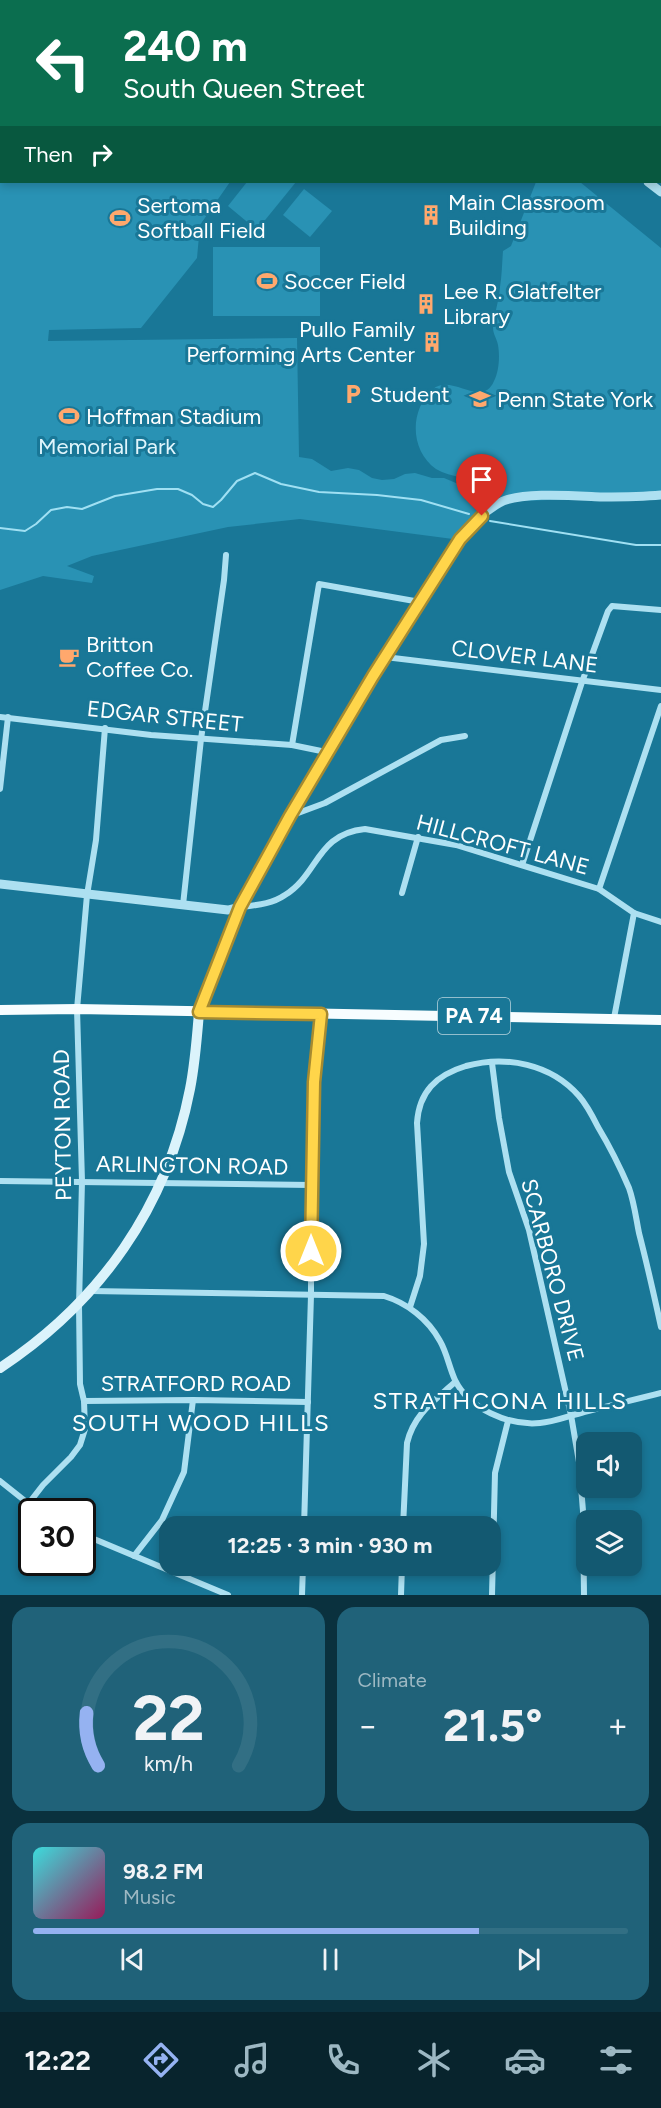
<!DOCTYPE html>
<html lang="en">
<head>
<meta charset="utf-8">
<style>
	:root { --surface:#135971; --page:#206279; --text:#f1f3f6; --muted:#9db8c3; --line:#326f84; --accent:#95b2f1 }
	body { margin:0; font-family:Figtree,sans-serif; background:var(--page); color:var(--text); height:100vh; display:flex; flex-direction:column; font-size:22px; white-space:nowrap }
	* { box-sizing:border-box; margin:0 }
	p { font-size:20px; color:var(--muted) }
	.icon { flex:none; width:33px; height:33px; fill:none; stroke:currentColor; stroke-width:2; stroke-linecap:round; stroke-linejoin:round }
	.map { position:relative; height:1595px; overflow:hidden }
	.details { display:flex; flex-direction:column; gap:12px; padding:12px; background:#0a313e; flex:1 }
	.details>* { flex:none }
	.banner { position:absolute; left:0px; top:0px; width:662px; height:183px; box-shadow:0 3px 9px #0003; background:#0b6e4f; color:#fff; overflow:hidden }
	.fabs { position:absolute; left:576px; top:1432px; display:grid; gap:12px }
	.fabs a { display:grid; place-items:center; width:66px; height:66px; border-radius:12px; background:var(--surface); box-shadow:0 3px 9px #0003; font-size:30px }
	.speed { position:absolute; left:18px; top:1498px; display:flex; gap:12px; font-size:30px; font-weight:700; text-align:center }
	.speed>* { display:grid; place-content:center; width:78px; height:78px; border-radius:50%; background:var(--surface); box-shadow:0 3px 9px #0003; line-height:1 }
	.speed .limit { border:3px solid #111; border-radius:9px; background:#fff; color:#111 }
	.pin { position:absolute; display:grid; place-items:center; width:51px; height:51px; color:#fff; margin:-62px -26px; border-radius:50% 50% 50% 0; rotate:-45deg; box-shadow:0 0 6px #0007 }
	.pin .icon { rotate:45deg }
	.me { position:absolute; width:66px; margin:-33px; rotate:0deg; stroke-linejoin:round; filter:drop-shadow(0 0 4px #0008) }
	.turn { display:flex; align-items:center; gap:21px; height:126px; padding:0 24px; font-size:27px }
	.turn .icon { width:78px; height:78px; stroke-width:2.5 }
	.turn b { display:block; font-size:42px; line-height:51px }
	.then { display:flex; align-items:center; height:57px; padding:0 24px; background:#0003; gap:12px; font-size:22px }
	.big { font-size:45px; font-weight:700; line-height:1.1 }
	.details .card { flex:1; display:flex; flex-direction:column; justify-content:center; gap:9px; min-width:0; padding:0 21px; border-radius:18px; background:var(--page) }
	.details .dial { align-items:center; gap:0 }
	.dial svg { height:156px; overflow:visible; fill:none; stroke:var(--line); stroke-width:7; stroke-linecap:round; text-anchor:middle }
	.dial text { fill:var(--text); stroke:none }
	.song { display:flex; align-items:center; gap:18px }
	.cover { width:72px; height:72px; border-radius:9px; background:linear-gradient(135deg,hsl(180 70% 55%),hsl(330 70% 35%)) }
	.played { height:6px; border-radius:3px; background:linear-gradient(90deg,var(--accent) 75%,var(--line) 75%) }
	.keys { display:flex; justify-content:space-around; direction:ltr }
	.heat { display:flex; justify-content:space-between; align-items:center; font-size:33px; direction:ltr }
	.details .tiles { flex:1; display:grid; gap:12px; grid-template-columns:1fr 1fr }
	.card:last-child { grid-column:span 2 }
	.trip { position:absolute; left:159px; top:1516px; width:342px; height:60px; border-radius:18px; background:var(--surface); box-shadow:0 3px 9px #0003; font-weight:700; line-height:60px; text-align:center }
	.tab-bar { display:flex; height:96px; justify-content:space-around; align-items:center; background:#08242d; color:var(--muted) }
	.tab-bar .icon { width:42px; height:42px }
	.tab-bar .current { color:var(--accent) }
	.tab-bar b { font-size:27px; color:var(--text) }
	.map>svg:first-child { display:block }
	.green { fill:#2992b4 }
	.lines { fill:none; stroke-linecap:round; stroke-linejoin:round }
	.stream { stroke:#a0e0f3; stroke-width:2 }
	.minor { stroke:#ade0f1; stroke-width:6 }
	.tertiary { stroke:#ade0f1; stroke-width:9 }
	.secondary { stroke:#dbf3fb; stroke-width:10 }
	.primary { stroke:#f7fdff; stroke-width:10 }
	.route-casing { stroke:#a68a30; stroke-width:15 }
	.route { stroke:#ffd54a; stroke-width:10 }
	.labels { text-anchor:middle; stroke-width:6; stroke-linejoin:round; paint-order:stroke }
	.shield { fill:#197797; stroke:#bad6e0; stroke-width:1.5 }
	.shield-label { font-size:21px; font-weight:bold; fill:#fff }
	.poi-label { font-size:22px; fill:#fff; stroke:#197797; text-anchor:start }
	.park-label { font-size:22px; fill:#dff5fc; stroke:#197797 }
	.street-label { font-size:22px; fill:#fff; stroke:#197797 }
	.neighbourhood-label { font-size:24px; letter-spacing:1.5px; fill:#fff; stroke:#197797 }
</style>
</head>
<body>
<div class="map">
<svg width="661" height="1595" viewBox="0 0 661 1595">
	<rect width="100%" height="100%" fill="#197797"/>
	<g class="green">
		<polygon points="0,31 2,182 230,182 200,225 197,258 141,328 49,330 48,341 297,338 299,457 312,459 331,471 348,468 359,470 372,478 382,480 394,479 405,474 415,473 432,478 444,478 468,488 487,500 457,536 453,539 300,519 228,527 92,556 67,566 94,576 92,583 43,576 0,590"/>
		<polygon points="247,182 296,182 257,230 228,206"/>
		<path d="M536 182H580L661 248V495L500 502C500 493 496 488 489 482 472 478 451 478 436 469 410 451 409 410 433 389 452 373 482 409 494 381 499 372 500 356 498 345 497 339 493 334 493 328 494 314 499 301 500 287 502 275 502 263 503 251L511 246Z"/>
		<polygon points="304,189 332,211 310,237 283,215"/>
		<rect x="213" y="247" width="107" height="69"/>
	</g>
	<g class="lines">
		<g class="stream">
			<polyline points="490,521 636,545 661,545"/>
			<polyline points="0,528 25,531 36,524 51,510 67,507 82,509 115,496 157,489 178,489 192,495 203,504 213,507 221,500 237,481 255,473 281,484 319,492 377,495 421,500 469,514"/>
		</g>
		<g class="minor">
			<polyline points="503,0 504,2"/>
			<polyline points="579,0 581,2"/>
			<polyline points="374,2 375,0"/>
			<polyline points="588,2 589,0"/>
			<polyline points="660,68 661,69"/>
			<polyline points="660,129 661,130"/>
			<polyline points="660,174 661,173"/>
			<polyline points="385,657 661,690"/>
			<polyline points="0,717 151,735 292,745 326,752"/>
			<polyline points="292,745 319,584 420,602"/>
			<polyline points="0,789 8,717"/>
			<polyline points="290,816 325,803 441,740 465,736"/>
			<polyline points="522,865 582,682 608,611 612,606 661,610"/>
			<polyline points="599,889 661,706"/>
			<polyline points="402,893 418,837"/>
			<polyline points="183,905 201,739 224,580 226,555"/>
			<path d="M241 907C257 905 272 904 285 895 319 874 316 834 365 829L456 845 599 889 634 913 661 922"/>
			<polyline points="614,1018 634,913"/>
			<polyline points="492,1063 499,1118 509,1172 529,1230 571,1415 579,1462 583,1511 584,1595"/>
			<polyline points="0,1181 311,1185"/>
			<path d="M91 1291 384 1296C407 1303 428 1319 440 1341 447 1353 449 1367 455 1380 469 1409 509 1426 540 1423 554 1422 568 1416 581 1413 607 1406 634 1400 661 1393"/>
			<path d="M410 1307 420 1276 424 1244 417 1123C419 1092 436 1075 466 1066 506 1055 551 1064 579 1096 587 1105 593 1117 598 1127 610 1147 620 1167 629 1188 634 1202 636 1218 639 1233 647 1264 654 1295 661 1327"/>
			<polyline points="84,1401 193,1400 308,1402"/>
			<polyline points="0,1481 39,1512"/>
			<polyline points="29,1503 43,1485 71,1457 80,1445 85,1429 84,1401 80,1384 79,1305 82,1181 77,1009 87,895 96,840 105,728"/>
			<polyline points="304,1527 311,1295 311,1185 314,1082 321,1014"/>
			<path d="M403 1527 407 1443C414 1414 434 1401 455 1382"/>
			<polyline points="82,1534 228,1595"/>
			<polyline points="134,1556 162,1520 184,1472 193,1400"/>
			<polyline points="302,1595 303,1566"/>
			<polyline points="401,1595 402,1566"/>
			<polyline points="492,1595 495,1473 508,1421"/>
		</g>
		<g class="tertiary">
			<polyline points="429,0 431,2"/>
			<polyline points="648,182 661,192"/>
			<polyline points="0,884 228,910 240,907"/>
			<path d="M199 1012C212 977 224 940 241 907 290 805 352 708 413 613 438 575 458 527 499 503 519 491 578 496 602 497 622 497 641 497 661 495"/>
		</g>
		<path class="secondary" d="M0 1368C100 1302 167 1207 190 1089 195 1064 197 1038 199 1012"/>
		<polyline class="primary" points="0,1010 77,1009 661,1020"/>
	</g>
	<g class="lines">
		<g class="route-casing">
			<polyline id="route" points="311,1251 314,1082 321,1014 199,1012 240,907 290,816 373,676 460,539 482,516"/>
		</g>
		<use href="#route" class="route"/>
	</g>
	<defs>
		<g id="building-bare" transform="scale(1.62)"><path d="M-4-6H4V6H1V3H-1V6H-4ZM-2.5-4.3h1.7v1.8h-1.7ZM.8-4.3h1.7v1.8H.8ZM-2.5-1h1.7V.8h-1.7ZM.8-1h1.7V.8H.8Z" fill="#ffa86d" stroke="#197797" stroke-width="2.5" paint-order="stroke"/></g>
		<g id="stadium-bare" transform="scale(1.62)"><path d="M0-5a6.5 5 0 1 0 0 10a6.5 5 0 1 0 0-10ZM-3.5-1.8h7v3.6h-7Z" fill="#ffa86d" stroke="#197797" stroke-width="2.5" paint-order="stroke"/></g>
		<g id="parking-bare" transform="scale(1.62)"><path d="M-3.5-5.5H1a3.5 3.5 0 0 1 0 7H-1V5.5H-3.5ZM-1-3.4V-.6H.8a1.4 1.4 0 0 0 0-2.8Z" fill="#ffa86d" stroke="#197797" stroke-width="2.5" paint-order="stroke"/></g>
		<g id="university-bare" transform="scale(1.62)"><path d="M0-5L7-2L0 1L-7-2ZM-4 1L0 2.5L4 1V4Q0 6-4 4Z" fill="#ffa86d" stroke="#197797" stroke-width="2.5" paint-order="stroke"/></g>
		<g id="cafe-bare" transform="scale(1.62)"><path d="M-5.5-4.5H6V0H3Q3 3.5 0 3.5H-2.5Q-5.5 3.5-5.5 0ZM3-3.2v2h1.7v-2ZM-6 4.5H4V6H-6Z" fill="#ffa86d" stroke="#197797" stroke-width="2.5" paint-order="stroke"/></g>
	</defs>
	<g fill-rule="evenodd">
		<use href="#building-bare" x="431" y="215"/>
		<use href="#stadium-bare" x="120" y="218"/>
		<use href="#stadium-bare" x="267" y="281"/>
		<use href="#building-bare" x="426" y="304"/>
		<use href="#building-bare" x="432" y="342"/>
		<use href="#parking-bare" x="353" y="394"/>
		<use href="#university-bare" x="480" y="399"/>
		<use href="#stadium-bare" x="69" y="416"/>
		<use href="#cafe-bare" x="69" y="657"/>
	</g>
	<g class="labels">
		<rect class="shield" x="438" y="998" width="72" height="36" rx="4.5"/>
		<g class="shield-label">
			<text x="474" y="1023">PA 74</text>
		</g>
		<g class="poi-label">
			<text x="448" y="210">Main Classroom<tspan x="448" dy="25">Building</tspan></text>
			<text x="137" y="213">Sertoma<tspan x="137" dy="25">Softball Field</tspan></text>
			<text x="284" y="289">Soccer Field</text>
			<text x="443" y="299">Lee R. Glatfelter<tspan x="443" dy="25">Library</tspan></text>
			<text x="415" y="337" text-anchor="end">Pullo Family<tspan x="415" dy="25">Performing Arts Center</tspan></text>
			<text x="370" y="402">Student</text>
			<text x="497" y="407">Penn State York</text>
			<text x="86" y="424">Hoffman Stadium</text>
			<text x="86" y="652">Britton<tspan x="86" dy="25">Coffee Co.</tspan></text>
		</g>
		<g class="park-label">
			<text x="107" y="454">Memorial Park</text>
		</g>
		<g class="street-label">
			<text transform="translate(525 656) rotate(7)" y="8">CLOVER LANE</text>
			<text transform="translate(165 716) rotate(6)" y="8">EDGAR STREET</text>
			<text transform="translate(503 844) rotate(15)" y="8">HILLCROFT LANE</text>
			<text transform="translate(62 1125) rotate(-91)" y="8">PEYTON ROAD</text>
			<text transform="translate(192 1165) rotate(1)" y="8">ARLINGTON ROAD</text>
			<text transform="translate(553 1270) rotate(75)" y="8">SCARBORO DRIVE</text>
			<text x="196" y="1391">STRATFORD ROAD</text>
		</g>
		<g class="neighbourhood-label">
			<text x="500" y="1409">STRATHCONA HILLS</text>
			<text x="201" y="1431">SOUTH WOOD HILLS</text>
		</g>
	</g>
</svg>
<div class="fabs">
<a><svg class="icon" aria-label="sound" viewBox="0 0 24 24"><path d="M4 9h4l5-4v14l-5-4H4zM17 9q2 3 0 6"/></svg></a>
<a><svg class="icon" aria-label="layers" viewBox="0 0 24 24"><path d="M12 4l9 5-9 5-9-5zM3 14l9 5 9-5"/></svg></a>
</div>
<div class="speed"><div class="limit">30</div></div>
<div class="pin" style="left:482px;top:516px;background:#d93025"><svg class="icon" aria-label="arrive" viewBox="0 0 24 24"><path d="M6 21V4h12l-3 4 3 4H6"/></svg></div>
<svg class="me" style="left:311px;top:1251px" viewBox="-20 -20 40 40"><circle r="17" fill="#ffd54a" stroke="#fff" stroke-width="3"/><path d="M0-11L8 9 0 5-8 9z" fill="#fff"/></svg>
<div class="trip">12:25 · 3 min · 930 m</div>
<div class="banner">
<div class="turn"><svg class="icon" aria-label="left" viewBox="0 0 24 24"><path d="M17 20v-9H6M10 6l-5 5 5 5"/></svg><div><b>240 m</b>South Queen Street</div></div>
<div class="then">Then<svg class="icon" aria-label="right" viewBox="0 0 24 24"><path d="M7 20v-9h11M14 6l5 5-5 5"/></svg></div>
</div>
</div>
<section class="details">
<div class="tiles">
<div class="card dial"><svg viewBox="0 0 100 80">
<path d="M14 69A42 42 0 1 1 86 69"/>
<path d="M14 69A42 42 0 0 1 8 42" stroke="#95b2f1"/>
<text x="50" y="56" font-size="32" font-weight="700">22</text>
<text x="50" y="72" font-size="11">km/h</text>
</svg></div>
<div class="card"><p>Climate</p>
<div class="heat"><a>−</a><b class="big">21.5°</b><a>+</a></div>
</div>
<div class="card">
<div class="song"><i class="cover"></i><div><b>98.2 FM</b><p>Music</p></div></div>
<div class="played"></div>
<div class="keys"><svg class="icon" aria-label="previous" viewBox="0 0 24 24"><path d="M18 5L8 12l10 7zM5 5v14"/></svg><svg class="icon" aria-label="pause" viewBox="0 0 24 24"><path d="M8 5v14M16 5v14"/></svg><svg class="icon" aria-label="next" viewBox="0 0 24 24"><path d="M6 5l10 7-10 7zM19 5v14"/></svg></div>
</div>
</div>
</section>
<nav class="tab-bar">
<b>12:22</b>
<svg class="icon current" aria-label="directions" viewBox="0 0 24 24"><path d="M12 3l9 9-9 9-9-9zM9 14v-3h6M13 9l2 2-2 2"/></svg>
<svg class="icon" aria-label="music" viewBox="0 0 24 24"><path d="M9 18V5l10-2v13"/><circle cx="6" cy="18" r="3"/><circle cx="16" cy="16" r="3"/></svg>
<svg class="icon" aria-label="phone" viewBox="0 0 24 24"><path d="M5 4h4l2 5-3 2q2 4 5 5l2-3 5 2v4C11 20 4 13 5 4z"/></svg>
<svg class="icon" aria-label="climate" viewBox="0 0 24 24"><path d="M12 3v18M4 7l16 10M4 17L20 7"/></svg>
<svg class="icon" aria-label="car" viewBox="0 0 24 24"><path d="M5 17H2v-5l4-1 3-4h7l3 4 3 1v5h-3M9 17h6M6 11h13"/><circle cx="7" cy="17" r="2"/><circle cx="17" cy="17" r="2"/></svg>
<svg class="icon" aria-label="filters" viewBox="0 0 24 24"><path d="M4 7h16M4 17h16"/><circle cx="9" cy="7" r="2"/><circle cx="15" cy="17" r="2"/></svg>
</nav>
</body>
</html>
